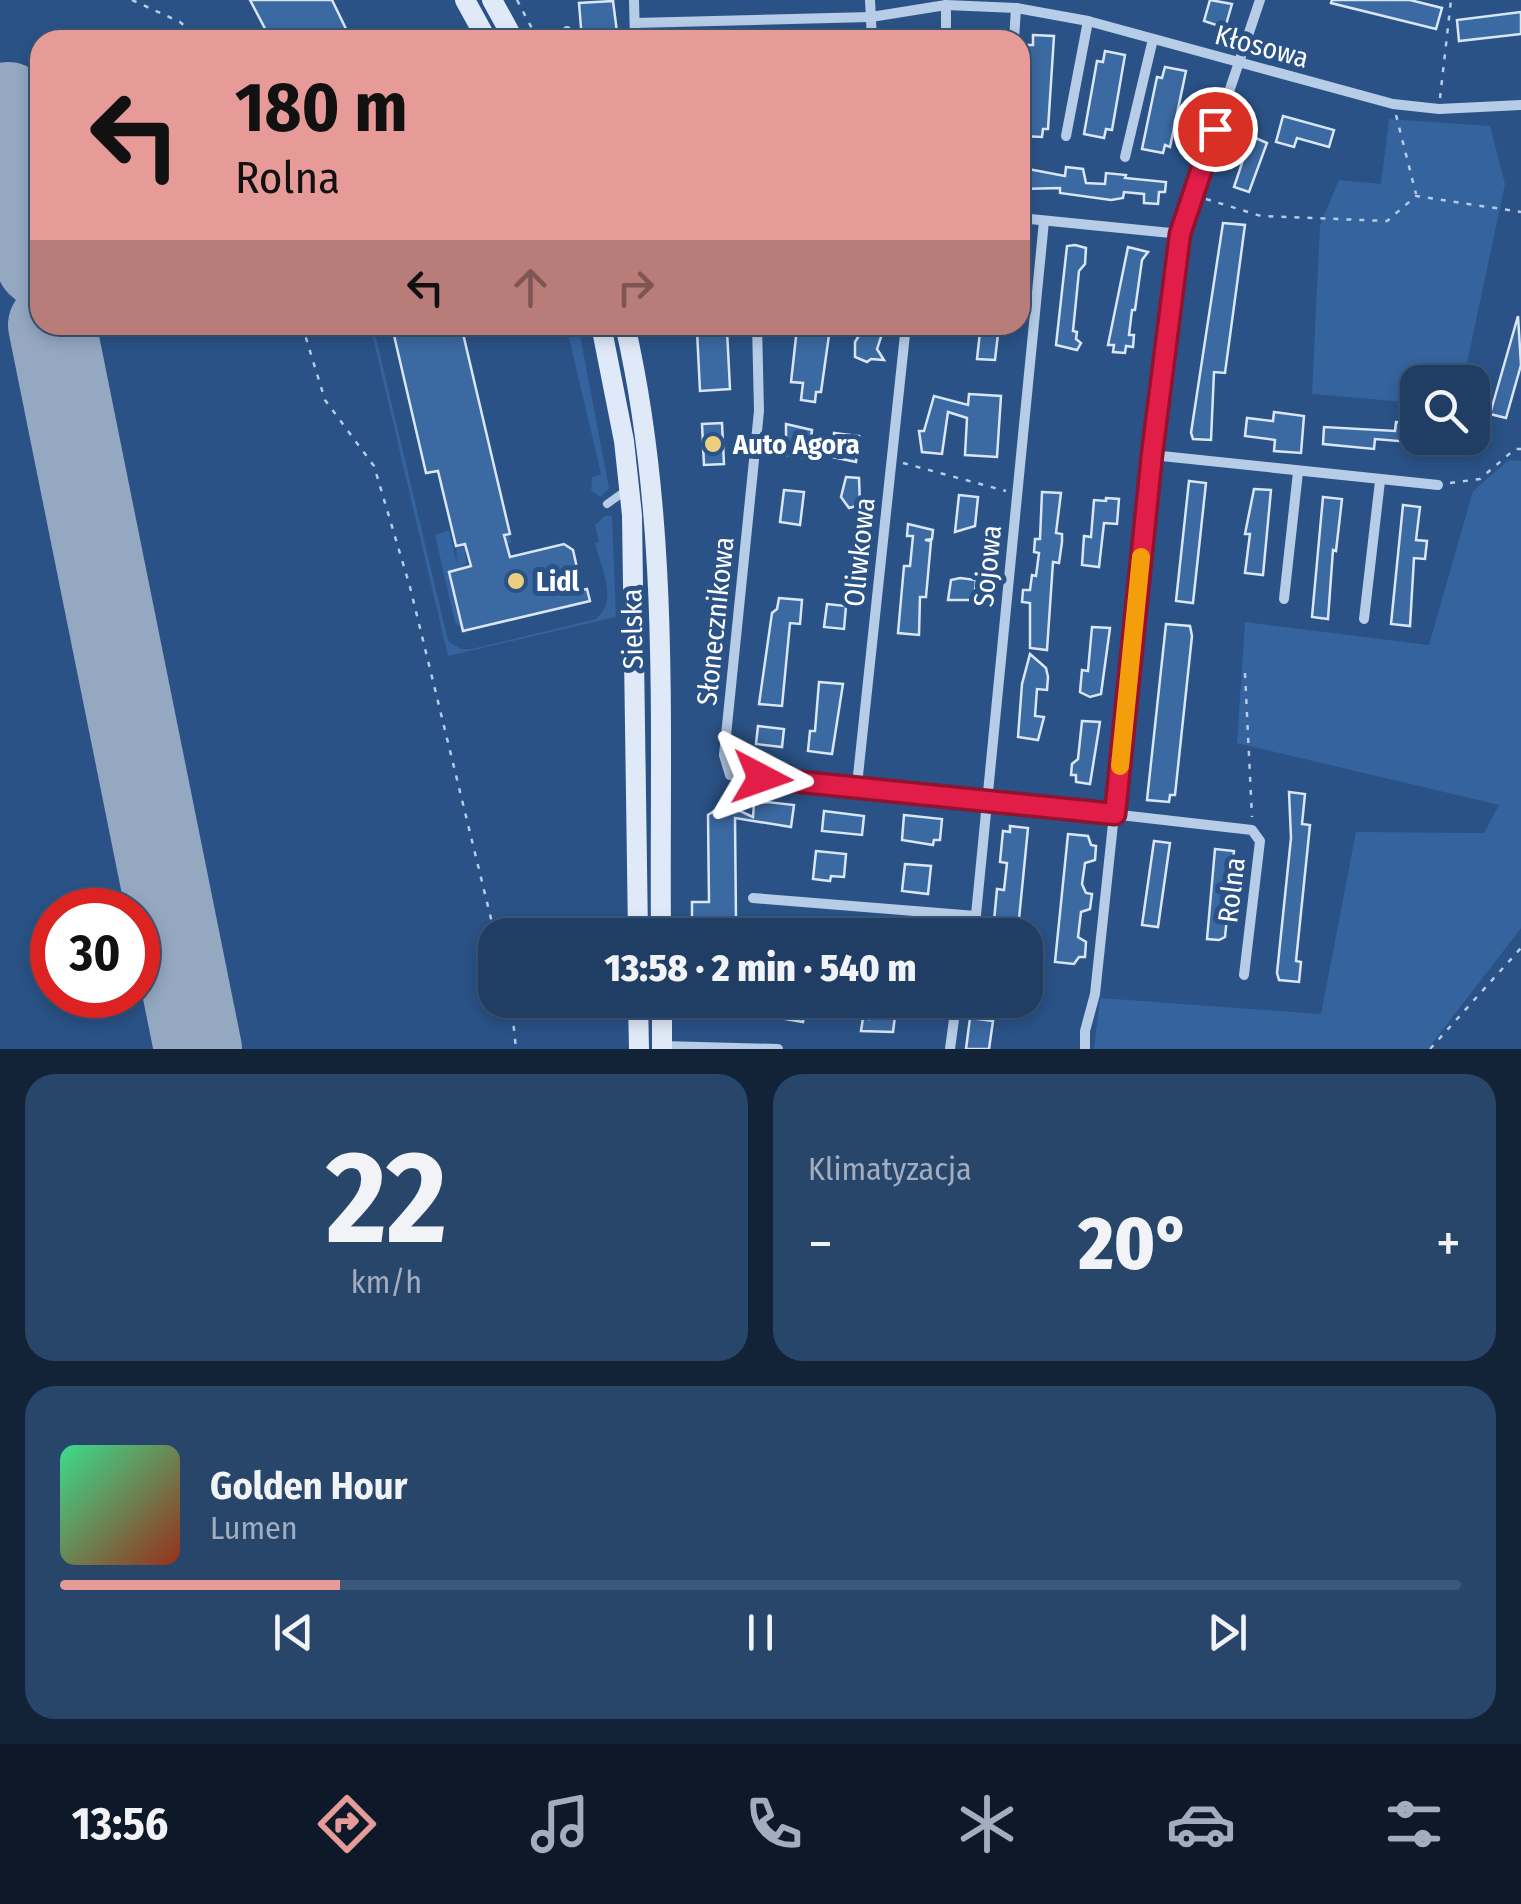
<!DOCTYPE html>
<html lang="pl">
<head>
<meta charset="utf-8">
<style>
	:root { --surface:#203e64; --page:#28456a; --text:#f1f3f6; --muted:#a2aebf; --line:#3d5778; --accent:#e69b98 }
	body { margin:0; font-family:"Fira Sans Condensed",sans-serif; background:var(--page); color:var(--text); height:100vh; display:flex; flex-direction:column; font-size:38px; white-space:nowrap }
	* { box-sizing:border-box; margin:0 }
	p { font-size:32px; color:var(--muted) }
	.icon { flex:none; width:55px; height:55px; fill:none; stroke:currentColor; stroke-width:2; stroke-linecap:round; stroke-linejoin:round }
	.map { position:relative; height:1049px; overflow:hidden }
	.drawer { display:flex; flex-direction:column; gap:25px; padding:25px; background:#122237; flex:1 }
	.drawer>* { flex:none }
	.hud { position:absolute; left:30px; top:30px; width:1000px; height:305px; border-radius:30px; box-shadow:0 5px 15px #0003,0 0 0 2px var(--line); background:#e69b98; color:#111; overflow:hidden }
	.controls { position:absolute; left:1400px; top:365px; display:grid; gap:20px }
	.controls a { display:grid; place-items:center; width:90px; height:90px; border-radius:20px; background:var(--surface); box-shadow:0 5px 15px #0003,0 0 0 2px var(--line); font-size:50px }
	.speed { position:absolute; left:30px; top:888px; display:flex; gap:20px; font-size:50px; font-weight:700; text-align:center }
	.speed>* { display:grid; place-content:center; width:130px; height:130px; border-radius:50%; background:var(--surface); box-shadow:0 5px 15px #0003,0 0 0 2px var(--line); line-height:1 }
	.speed .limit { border:15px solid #d22; background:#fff; color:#111 }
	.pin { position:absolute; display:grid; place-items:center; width:85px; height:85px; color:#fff; margin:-42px; border:5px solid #fff; border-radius:50%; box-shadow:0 2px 10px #0007 }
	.me { position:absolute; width:110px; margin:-55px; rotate:94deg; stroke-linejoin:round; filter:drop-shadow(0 0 8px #0008) }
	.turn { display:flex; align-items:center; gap:35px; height:210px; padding:0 40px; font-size:45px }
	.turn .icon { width:130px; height:130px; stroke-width:2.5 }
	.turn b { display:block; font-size:70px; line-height:85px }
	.lanes { display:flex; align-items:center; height:95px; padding:0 40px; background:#0003; justify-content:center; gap:50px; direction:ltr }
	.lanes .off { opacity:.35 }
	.big { font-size:75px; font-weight:800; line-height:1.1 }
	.drawer .tile { flex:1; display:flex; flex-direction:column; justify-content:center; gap:15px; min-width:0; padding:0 35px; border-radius:30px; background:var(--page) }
	.drawer .dial { align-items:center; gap:0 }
	.dial b { font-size:130px; line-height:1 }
	.song { display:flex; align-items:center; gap:30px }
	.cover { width:120px; height:120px; border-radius:15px; background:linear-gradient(135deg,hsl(150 70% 55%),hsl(10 70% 35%)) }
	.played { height:10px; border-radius:5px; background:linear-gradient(90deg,var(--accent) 20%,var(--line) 20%) }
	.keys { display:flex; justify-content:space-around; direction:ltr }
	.heat { display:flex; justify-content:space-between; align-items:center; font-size:55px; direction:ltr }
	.drawer .tiles { flex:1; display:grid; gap:25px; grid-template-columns:1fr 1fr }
	.tile:last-child { grid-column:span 2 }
	.trip { position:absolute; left:478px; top:918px; width:565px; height:100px; border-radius:30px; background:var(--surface); box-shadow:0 5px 15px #0003,0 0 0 2px var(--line); font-weight:800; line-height:100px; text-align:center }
	.menu { display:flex; height:160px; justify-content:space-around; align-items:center; background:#0d1928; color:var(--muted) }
	.menu .icon { width:70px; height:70px }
	.menu .selected { color:var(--accent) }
	.menu b { font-size:45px; color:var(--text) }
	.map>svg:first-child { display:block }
	.green { fill:#35639d }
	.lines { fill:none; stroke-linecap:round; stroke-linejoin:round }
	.runway { stroke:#94a8c2; stroke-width:88 }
	.building { fill:#3b69a2; stroke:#d9e6f6; stroke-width:2.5 }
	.path { stroke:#b6cce7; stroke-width:2.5; stroke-dasharray:5 8; stroke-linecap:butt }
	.service { stroke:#b6cce7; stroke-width:8 }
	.minor { stroke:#b6cce7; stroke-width:10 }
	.secondary { stroke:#dfe9f7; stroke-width:20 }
	.route-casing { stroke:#92132f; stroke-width:25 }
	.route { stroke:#e11d48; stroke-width:18 }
	.slow { stroke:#f59e0b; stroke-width:18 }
	.poi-dot { fill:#edce7e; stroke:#2a5286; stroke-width:4 }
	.labels { text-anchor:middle; stroke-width:10; stroke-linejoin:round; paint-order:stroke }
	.street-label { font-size:28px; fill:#fff; stroke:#2a5286 }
	.poi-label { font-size:28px; font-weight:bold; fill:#fff; stroke:#2a5286; text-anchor:start }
</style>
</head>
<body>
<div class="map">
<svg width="1521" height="1049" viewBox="0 0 1521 1049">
	<rect width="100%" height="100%" fill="#2a5286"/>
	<g class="green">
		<polygon points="1389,119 1490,126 1505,184 1463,382 1418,382 1417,403 1312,394 1320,225 1339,180 1381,184"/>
		<path d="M370 325H373L448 641 461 649H472L596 619C619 599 601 569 595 543L599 542 595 525 605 516H612L616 617 448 656Z"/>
		<polygon points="566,325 578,325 609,488 600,497 591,490 592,477 601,474"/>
		<polygon points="1509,460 1521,461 1521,928 1428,1049 1094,1049 1100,998 1321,1014 1356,832 1484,833 1499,805 1237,743 1245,622 1429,645 1473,491"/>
		<polygon points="449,530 457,564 456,548 509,535 511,543 465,553 467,564 448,572 462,632 468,635 455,622 435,535"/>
	</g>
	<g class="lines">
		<g class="runway">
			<polyline points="8,106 40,263"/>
			<polyline points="52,325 198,1049"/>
		</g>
	</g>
	<g class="building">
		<polygon points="250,0 332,0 348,33 335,40 271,40"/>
		<polygon points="1210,0 1232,4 1225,28 1204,21"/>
		<polygon points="1332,0 1410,0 1442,8 1436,29 1331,3"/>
		<polygon points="613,1 618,40 582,40 579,3"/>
		<polygon points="1521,12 1521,34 1459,41 1457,20"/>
		<polygon points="1033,35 1054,36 1048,129 1043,129 1042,137 1021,136 1027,45 1033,45"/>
		<polygon points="1105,51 1125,55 1112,130 1106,129 1104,138 1084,134 1097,61 1103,62"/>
		<polygon points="1165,67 1186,71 1170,147 1165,145 1163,153 1142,149 1157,77 1162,78"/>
		<polygon points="1283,116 1334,130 1329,147 1297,138 1294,147 1276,142"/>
		<polygon points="1251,136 1267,143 1249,192 1234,187"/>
		<polygon points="1066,167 1083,169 1086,183 1105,184 1106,173 1126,175 1125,178 1166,182 1165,192 1159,192 1158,204 1144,203 1144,194 1124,192 1123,198 1111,200 1060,193 1060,188 1021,189 1023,168 1065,176"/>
		<polygon points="1223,223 1245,225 1225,373 1214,372 1211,440 1193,439 1191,433"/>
		<polygon points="1075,245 1086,248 1085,264 1079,271 1073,331 1077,332 1076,339 1081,343 1077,350 1056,345 1067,246"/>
		<polygon points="1128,247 1148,252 1142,260 1135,310 1132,310 1129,335 1134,335 1133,347 1126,346 1125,353 1113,352 1114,345 1108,345"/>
		<polygon points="1518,316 1521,365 1506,418 1490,414"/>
		<polygon points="420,325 461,325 510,534 504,535 510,557 564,544 573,550 582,590 587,589 590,601 463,631 449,572 471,566 465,544 456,546 438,471 426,473 393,331"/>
		<polygon points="814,327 830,328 821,392 816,392 815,402 801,400 803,383 791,382 797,328 814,330"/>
		<polygon points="727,330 730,389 700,391 697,331"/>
		<polygon points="873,331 882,334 877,349 884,360 871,359 867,362 855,357 855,342 861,332"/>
		<polygon points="980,332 998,334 995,360 977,359"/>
		<polygon points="969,394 1001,396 997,457 965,455 967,418 948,412 942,454 922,452 919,431 924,431 934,396 968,405"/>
		<polygon points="1274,412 1304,416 1301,453 1274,451 1275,440 1245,436 1247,418 1273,421"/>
		<polygon points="1396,422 1410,424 1410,442 1375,439 1374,449 1323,444 1324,427 1395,431"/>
		<polygon points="722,423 724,464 704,465 702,424"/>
		<polygon points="786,424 812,430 810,451 802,450 802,457 786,455"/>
		<polygon points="834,433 859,436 856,462 832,457"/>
		<polygon points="846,477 859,478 860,505 849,508 841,497"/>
		<polygon points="1189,481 1206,483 1193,603 1176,601"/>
		<polygon points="1254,489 1271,490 1263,575 1245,573 1250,534 1245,534"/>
		<polygon points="784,490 804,492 800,525 780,522"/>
		<polygon points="1042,492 1061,493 1056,533 1062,534 1062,542 1059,563 1053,562 1047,650 1030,648 1030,603 1022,602 1023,590 1030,590 1032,575 1036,576 1039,553 1034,552 1035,539 1040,539"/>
		<polygon points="959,495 978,497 975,526 955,532"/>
		<polygon points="1323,497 1342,499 1336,551 1333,550 1328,619 1312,617"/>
		<polygon points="1106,498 1119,499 1117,524 1104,523 1099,567 1082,565 1084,536 1091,537 1094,500 1106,501"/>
		<polygon points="1403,505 1420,507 1416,540 1427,541 1425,559 1414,558 1410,626 1391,624"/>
		<polygon points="908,524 933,530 932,539 925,540 931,541 926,597 920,597 919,635 898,633 904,566 910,566 913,536 907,536"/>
		<polygon points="960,578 976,580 974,600 948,600 951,580"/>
		<polygon points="779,598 802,600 800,624 790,623 782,706 759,704 772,613 777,609"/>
		<polygon points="827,604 846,606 844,629 824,627"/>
		<polygon points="1166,624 1190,626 1192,636 1175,795 1170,795 1169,802 1147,800"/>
		<polygon points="1092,627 1110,628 1101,694 1090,697 1080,692 1082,670 1088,671"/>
		<polygon points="1030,654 1046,668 1048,677 1047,690 1037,689 1035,716 1044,717 1038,740 1018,737 1022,684"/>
		<polygon points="819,682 843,684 832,754 808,751 810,731 815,731"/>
		<polygon points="1082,721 1100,722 1090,784 1076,782 1076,775 1071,775 1072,764 1078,759"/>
		<polygon points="758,726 784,729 782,747 756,744"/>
		<polygon points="1289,792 1305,794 1302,824 1310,825 1296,961 1301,962 1299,982 1279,980 1277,973 1291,838"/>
		<polygon points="767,802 794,805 791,827 735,818 736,921 692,921 692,902 709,902 708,815 725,804 753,817 754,803"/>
		<polygon points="824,811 864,816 862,835 822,831"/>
		<polygon points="904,815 942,819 940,840 934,840 933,845 902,840"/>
		<polygon points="1010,826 1028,828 1018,929 1001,927 1001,922 994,921 997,889 1004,890 1007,863 1000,862 1003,831 1010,832"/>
		<polygon points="1068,834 1088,836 1091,845 1096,846 1095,860 1085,863 1082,884 1086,893 1092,894 1090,909 1081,912 1078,937 1086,942 1085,957 1079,957 1074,964 1055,962"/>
		<polygon points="1154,841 1170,843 1158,927 1142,925"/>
		<polygon points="1215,849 1234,851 1225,937 1219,940 1207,939"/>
		<polygon points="816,851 846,854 844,877 831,876 830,881 813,879"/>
		<polygon points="905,864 931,866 928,894 902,891"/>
		<polygon points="801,919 832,923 831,935 799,935"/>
		<polygon points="788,1000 815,1000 813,1015 804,1014 803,1022 785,1019"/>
		<polygon points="871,1000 886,1000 885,1007 896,1009 893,1032 861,1031 863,1018 869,1019"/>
		<polygon points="970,1018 993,1021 989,1049 966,1049"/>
	</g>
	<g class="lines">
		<g class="path">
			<polyline points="132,0 180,22 201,40"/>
			<polyline points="517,0 538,40"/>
			<polyline points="1440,98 1451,0"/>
			<polyline points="1396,115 1416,194"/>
			<polyline points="1206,199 1261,216 1387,221 1416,196 1521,212"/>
			<polyline points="302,325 325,400 374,466 410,587 495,935"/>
			<polyline points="903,463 1006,491"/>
			<polyline points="1450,483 1480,479 1515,449 1521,449"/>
			<polyline points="1245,673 1252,817"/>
			<polyline points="511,1000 516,1049"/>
			<polyline points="1430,1049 1521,948"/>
		</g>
		<g class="service">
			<polyline points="567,30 567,40"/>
			<polyline points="607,504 628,489"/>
		</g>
		<g class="minor">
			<polyline points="634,0 635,40"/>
			<polyline points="870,0 872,40"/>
			<polyline points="946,5 946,40"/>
			<polyline points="635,23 871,17 946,5 1016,8 1088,21 1393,104 1439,109 1521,105"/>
			<polyline points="1014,40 1016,8"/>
			<polyline points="1066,136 1088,21"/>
			<polyline points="1125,157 1153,39"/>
			<polyline points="1020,218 1181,234"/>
			<polyline points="757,325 759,411 724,755 730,775 857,785 1252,830 1260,841 1244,975"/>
			<polyline points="1152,455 1438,485"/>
			<polyline points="1284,599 1298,472"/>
			<polyline points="1364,619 1380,481"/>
			<polyline points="857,785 906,325"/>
			<polyline points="753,898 976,916"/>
			<polyline points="974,935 1044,221"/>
			<polyline points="662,1046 778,1049"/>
			<polyline points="950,1049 955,1012 962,1000"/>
			<polyline points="1085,1049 1085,1031 1095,994 1152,455 1181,234 1260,0"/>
		</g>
		<g class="secondary">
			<polyline points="465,0 487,40"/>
			<polyline points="492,0 514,40"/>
			<polyline points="601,325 624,441 632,515 638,935"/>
			<path d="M625 325C671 525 659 731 661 935"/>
			<polyline points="638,1000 639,1049"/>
			<polyline points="662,1000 662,1049"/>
		</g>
	</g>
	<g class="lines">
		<g class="route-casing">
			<polyline id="route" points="762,778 1115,814 1152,454 1180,234 1215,129"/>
		</g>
		<use href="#route" class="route"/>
		<polyline class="slow" points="1120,766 1141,557"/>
	</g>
	<g class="poi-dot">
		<circle cx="713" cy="444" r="10"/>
		<circle cx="516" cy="581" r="10"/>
	</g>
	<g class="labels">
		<g class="street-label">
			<text transform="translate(1262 46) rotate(15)" y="10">Kłosowa</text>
			<text transform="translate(859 552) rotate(-84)" y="10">Oliwkowa</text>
			<text transform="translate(987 566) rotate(-84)" y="10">Sojowa</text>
			<text transform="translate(715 621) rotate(-84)" y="10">Słonecznikowa</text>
			<text transform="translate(632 629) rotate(-91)" y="10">Sielska</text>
			<text transform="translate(1231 890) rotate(-83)" y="10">Rolna</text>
		</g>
		<g class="poi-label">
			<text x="733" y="454">Auto Agora</text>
			<text x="536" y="591">Lidl</text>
		</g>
	</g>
</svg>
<div class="controls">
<a><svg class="icon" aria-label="search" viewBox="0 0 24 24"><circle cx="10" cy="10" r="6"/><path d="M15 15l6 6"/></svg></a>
</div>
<div class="speed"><div class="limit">30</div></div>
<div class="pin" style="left:1215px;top:129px;background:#d93025"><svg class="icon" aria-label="arrive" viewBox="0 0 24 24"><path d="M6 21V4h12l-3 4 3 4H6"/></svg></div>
<svg class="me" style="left:762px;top:778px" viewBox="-20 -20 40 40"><path d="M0-17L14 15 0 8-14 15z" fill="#e11d48" stroke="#fff" stroke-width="4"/></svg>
<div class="trip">13:58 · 2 min · 540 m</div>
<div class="hud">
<div class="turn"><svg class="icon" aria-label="left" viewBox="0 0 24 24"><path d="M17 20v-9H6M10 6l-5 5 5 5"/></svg><div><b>180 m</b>Rolna</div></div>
<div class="lanes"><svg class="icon" aria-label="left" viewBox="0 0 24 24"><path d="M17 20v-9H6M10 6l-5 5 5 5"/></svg><svg class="icon off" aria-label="ahead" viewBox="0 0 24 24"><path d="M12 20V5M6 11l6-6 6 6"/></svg><svg class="icon off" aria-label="right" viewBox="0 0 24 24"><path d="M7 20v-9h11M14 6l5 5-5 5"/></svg></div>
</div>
</div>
<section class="drawer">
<div class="tiles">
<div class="tile dial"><b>22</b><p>km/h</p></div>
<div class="tile"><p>Klimatyzacja</p>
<div class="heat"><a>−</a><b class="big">20°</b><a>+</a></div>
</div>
<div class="tile">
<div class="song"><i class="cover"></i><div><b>Golden Hour</b><p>Lumen</p></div></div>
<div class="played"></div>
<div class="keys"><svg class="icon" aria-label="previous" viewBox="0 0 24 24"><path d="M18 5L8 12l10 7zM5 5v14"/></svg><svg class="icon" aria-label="pause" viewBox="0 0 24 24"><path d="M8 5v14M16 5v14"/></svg><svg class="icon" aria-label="next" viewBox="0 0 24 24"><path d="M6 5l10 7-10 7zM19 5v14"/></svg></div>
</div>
</div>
</section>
<nav class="menu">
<b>13:56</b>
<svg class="icon selected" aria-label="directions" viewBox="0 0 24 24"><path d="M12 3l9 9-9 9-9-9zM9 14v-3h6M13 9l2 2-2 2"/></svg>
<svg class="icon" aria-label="music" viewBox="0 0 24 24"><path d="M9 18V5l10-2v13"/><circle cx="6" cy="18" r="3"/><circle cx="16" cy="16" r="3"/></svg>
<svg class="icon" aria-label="phone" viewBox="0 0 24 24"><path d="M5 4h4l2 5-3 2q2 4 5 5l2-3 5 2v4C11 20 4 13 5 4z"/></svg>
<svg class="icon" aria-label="climate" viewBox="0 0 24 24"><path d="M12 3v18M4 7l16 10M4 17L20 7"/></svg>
<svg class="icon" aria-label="car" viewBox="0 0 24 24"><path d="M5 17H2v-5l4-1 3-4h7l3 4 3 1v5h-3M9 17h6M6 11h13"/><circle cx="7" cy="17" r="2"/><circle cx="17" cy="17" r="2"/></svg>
<svg class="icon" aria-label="filters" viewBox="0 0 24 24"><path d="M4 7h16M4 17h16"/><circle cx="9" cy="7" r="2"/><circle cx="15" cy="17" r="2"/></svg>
</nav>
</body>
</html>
